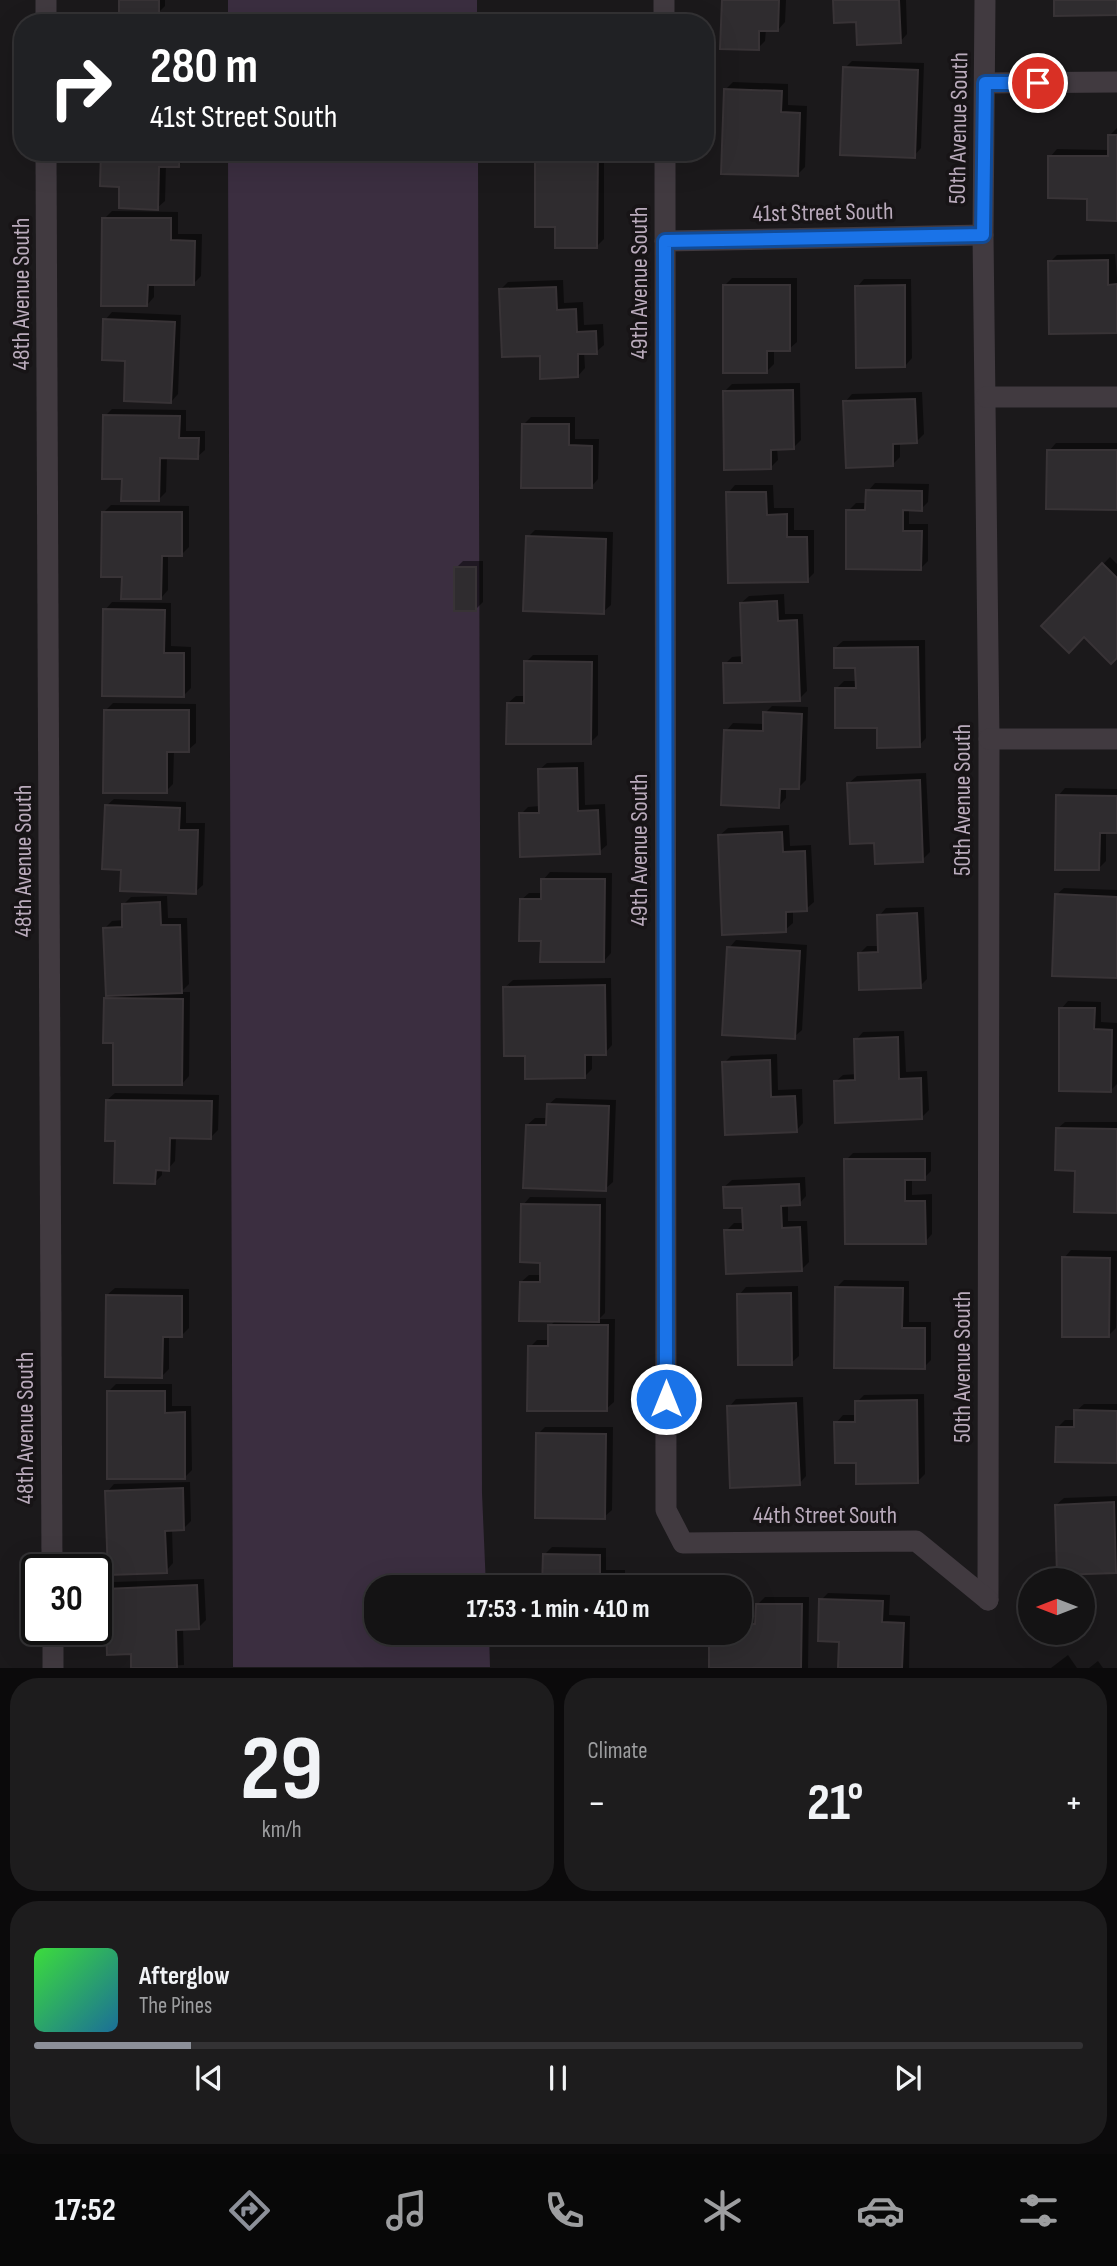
<!DOCTYPE html>
<html lang="en">
<head>
<meta charset="utf-8">
<style>
	:root { --surface:#141314; --page:#1d1c1d; --text:#f1f3f6; --muted:#9d9ea0; --line:#333234; --accent:#8c9099 }
	body { margin:0; font-family:"Sofia Sans Condensed",sans-serif; background:var(--page); color:var(--text); height:100vh; display:flex; flex-direction:column; font-size:26px; white-space:nowrap }
	* { box-sizing:border-box; margin:0 }
	p { font-size:23px; color:var(--muted) }
	.icon { flex:none; width:38px; height:38px; fill:none; stroke:currentColor; stroke-width:2; stroke-linecap:round; stroke-linejoin:round }
	.map { position:relative; height:1668px; overflow:hidden }
	.side { display:flex; flex-direction:column; gap:10px; padding:10px; background:#0b0a0b; flex:1 }
	.side>* { flex:none }
	.banner { position:absolute; left:14px; top:14px; width:700px; height:147px; border-radius:28px; box-shadow:0 7px 28px #0002,0 0 0 2px var(--line); background:#202124; color:#fff; overflow:hidden }
	.needle { width:46px; rotate:270deg }
	.fabs { position:absolute; left:1018px; top:1568px; display:grid; gap:14px }
	.fabs a { display:grid; place-items:center; width:77px; height:77px; border-radius:50%; background:var(--surface); box-shadow:0 7px 28px #0002,0 0 0 2px var(--line); font-size:35px }
	.speed { position:absolute; left:21px; top:1554px; display:flex; gap:14px; font-size:35px; font-weight:700; text-align:center }
	.speed>* { display:grid; place-content:center; width:91px; height:91px; border-radius:50%; background:var(--surface); box-shadow:0 7px 28px #0002,0 0 0 2px var(--line); line-height:1 }
	.speed .limit { border:4px solid #111; border-radius:10px; background:#fff; color:#111 }
	.pin { position:absolute; display:grid; place-items:center; width:60px; height:60px; color:#fff; margin:-30px; border:4px solid #fff; border-radius:50%; box-shadow:0 2px 7px #0007 }
	.me { position:absolute; width:77px; margin:-38px; rotate:0deg; stroke-linejoin:round; filter:drop-shadow(0 0 5px #0008) }
	.turn { display:flex; align-items:center; gap:24px; height:147px; padding:0 21px; font-size:32px }
	.turn .icon { width:91px; height:91px; stroke-width:2.5 }
	.turn b { display:block; font-size:49px; line-height:60px }
	.big { font-size:52px; font-weight:700; line-height:1.1 }
	.side .tile { flex:1; display:flex; flex-direction:column; justify-content:center; gap:10px; min-width:0; padding:0 24px; border-radius:28px; background:var(--page) }
	.side .dial { align-items:center; gap:0 }
	.dial b { font-size:91px; line-height:1 }
	.song { display:flex; align-items:center; gap:21px }
	.cover { width:84px; height:84px; border-radius:10px; background:linear-gradient(135deg,hsl(120 70% 55%),hsl(200 70% 35%)) }
	.played { height:7px; border-radius:4px; background:linear-gradient(90deg,var(--accent) 15%,var(--line) 15%) }
	.keys { display:flex; justify-content:space-around; direction:ltr }
	.heat { display:flex; justify-content:space-between; align-items:center; font-size:38px; direction:ltr }
	.side .tiles { flex:1; display:grid; gap:10px; grid-template-columns:1fr 1fr }
	.tile:last-child { grid-column:span 2 }
	.trip { position:absolute; left:364px; top:1575px; width:388px; height:70px; border-radius:28px; background:var(--surface); box-shadow:0 7px 28px #0002,0 0 0 2px var(--line); font-weight:700; line-height:70px; text-align:center }
	.dock { display:flex; height:112px; justify-content:space-around; align-items:center; background:#080808; color:var(--muted) }
	.dock .icon { width:49px; height:49px }
	.dock .active { color:var(--accent) }
	.dock b { font-size:32px; color:var(--text) }
	.map>svg:first-child { display:block }
	.water { fill:#3b2e40 }
	.shadow { fill:#0007 }
	.building { fill:#2f2c2f; stroke:#383336; stroke-width:2 }
	.lines { fill:none; stroke-linecap:round; stroke-linejoin:round }
	.minor { stroke:#413a40; stroke-width:21 }
	.route-casing { stroke:#114b97; stroke-width:18 }
	.route { stroke:#1a73e8; stroke-width:12 }
	.labels { text-anchor:middle; stroke-width:7; stroke-linejoin:round; paint-order:stroke }
	.street-label { font-size:24px; fill:#baabbc; stroke:#171416 }
</style>
</head>
<body>
<div class="map">
<svg width="1117" height="1668" viewBox="0 0 1117 1668">
	<rect width="100%" height="100%" fill="#1b191b"/>
	<g class="water">
		<rect x="228" y="0" width="249" height="23"/>
		<polygon points="228,152 478,152 482,1493 486,1587 376,1587 376,1633 489,1633 490,1667 233,1667"/>
	</g>
	<g class="shadow">
		<polygon points="121,0 165,0 165,6 158,13"/>
		<polygon points="724,0 786,0 785,22 778,30 766,29 765,41 758,48"/>
		<polygon points="835,0 906,0 907,34 900,42 858,21"/>
		<polygon points="213,15 213,23 105,23 109,19"/>
		<polygon points="512,17 597,17 597,23 505,23"/>
		<polygon points="852,61 924,63 921,148 914,156 845,68"/>
		<polygon points="733,82 788,84 788,105 807,106 805,167 797,175 725,90"/>
		<polygon points="1117,128 1117,219 1050,157 1057,149 1109,150 1109,136"/>
		<polygon points="103,152 186,152 186,158 179,166 166,165 165,201 157,208 121,185"/>
		<polygon points="537,152 604,152 604,239 597,246 557,225"/>
		<polygon points="112,211 178,212 178,234 202,234 201,276 194,283 154,283 154,297 147,305 104,219"/>
		<polygon points="1115,254 1117,278 1117,331 1050,262 1057,255"/>
		<polygon points="732,278 797,278 797,342 789,349 774,349 774,364 767,371 725,285"/>
		<polygon points="864,279 911,279 912,358 905,366 857,287"/>
		<polygon points="563,280 564,303 583,302 584,325 603,324 604,345 596,352 584,352 585,368 578,376 542,354 501,289 508,282"/>
		<polygon points="112,312 181,315 178,394 171,402 127,359 105,320"/>
		<polygon points="800,383 801,440 793,448 777,448 778,460 770,468 724,392 732,384"/>
		<polygon points="922,392 924,434 916,442 900,442 900,457 893,464 845,402 852,394"/>
		<polygon points="112,409 186,410 186,431 205,431 205,450 197,457 167,457 166,492 159,499 123,478 105,416"/>
		<polygon points="531,417 575,417 575,439 599,439 598,479 591,487 524,424"/>
		<polygon points="1056,443 1117,443 1117,508 1049,451"/>
		<polygon points="875,483 929,484 928,502 921,509 909,509 909,524 928,524 928,561 920,569 848,511 856,503 867,503 868,491"/>
		<polygon points="735,485 773,485 774,508 794,508 794,530 814,530 814,573 807,580 728,493"/>
		<polygon points="111,505 189,506 189,547 181,555 168,555 168,590 161,598 123,575 104,512"/>
		<polygon points="535,530 613,532 611,605 603,612 528,537"/>
		<polygon points="1110,557 1117,564 1117,655 1084,634 1044,626"/>
		<polygon points="463,561 483,561 483,602 476,609 456,568"/>
		<polygon points="784,594 785,614 803,614 807,691 799,699 725,664 732,657 743,656 741,603 749,596"/>
		<polygon points="112,602 171,603 171,646 191,647 191,688 184,695 105,610"/>
		<polygon points="925,640 926,738 919,746 836,689 844,681 857,681 857,666 835,648 843,641"/>
		<polygon points="533,655 598,655 598,735 591,742 508,703 516,696 526,696 526,662"/>
		<polygon points="113,703 196,704 196,743 188,750 174,750 173,784 166,791 106,710"/>
		<polygon points="772,706 808,707 806,780 798,788 786,787 786,798 779,806 726,731 733,723 765,724 765,713"/>
		<polygon points="584,762 585,805 605,804 607,845 599,852 521,814 528,807 540,806 539,770 547,763"/>
		<polygon points="926,773 930,852 922,860 849,783 857,776"/>
		<polygon points="1065,788 1117,789 1117,831 1106,831 1106,861 1099,868 1058,796"/>
		<polygon points="114,799 186,802 186,823 205,823 203,885 195,892 123,868 106,806"/>
		<polygon points="789,825 790,846 811,845 814,902 806,909 793,910 793,923 785,930 720,835 728,828"/>
		<polygon points="550,872 612,873 611,953 604,961 543,939 521,900 529,893 543,893 543,880"/>
		<polygon points="1064,888 1117,890 1117,976 1056,895"/>
		<polygon points="167,896 168,918 187,918 189,984 181,992 190,992 189,1076 182,1084 115,1041 106,999 110,994 105,928 112,921 124,920 123,905 131,897"/>
		<polygon points="924,907 927,979 920,986 859,954 867,946 880,946 879,916 886,908"/>
		<polygon points="736,940 807,945 802,1030 794,1037 729,948"/>
		<polygon points="611,978 612,1045 605,1053 592,1053 592,1069 585,1076 526,1054 505,987 513,980"/>
		<polygon points="1068,1001 1101,1002 1101,1022 1117,1023 1117,1084 1111,1090 1061,1009"/>
		<polygon points="904,1031 906,1072 927,1071 929,1110 922,1117 835,1082 843,1075 857,1074 856,1040 863,1032"/>
		<polygon points="777,1054 778,1090 802,1089 803,1123 796,1131 724,1063 731,1056"/>
		<polygon points="115,1093 219,1095 218,1130 211,1137 176,1137 175,1161 168,1169 162,1169 162,1175 155,1182 107,1100"/>
		<polygon points="556,1098 616,1100 613,1182 605,1189 527,1125 535,1118 548,1118 548,1105"/>
		<polygon points="1065,1122 1117,1122 1117,1211 1057,1129"/>
		<polygon points="931,1152 931,1171 924,1178 912,1178 912,1195 932,1194 932,1234 925,1242 846,1160 853,1153"/>
		<polygon points="805,1177 806,1196 799,1204 788,1204 788,1221 807,1221 809,1262 802,1269 726,1231 734,1223 745,1223 744,1206 724,1187 732,1180"/>
		<polygon points="530,1197 606,1198 605,1313 599,1319 615,1319 614,1402 606,1409 530,1347 537,1340 550,1340 550,1326 556,1320 521,1282 529,1275 542,1275 542,1261 523,1205"/>
		<polygon points="1071,1250 1117,1251 1116,1328 1108,1336 1064,1258"/>
		<polygon points="844,1280 909,1281 909,1322 931,1322 931,1360 924,1367 836,1288"/>
		<polygon points="798,1286 799,1356 791,1363 739,1295 746,1287"/>
		<polygon points="115,1288 189,1289 189,1328 181,1336 169,1335 169,1369 162,1376 107,1295"/>
		<polygon points="116,1384 172,1384 172,1406 191,1406 192,1470 185,1477 108,1392"/>
		<polygon points="924,1394 925,1474 918,1481 857,1461 836,1423 843,1415 857,1415 857,1402 864,1395"/>
		<polygon points="803,1397 806,1476 799,1484 729,1407 736,1399"/>
		<polygon points="1084,1404 1117,1404 1117,1461 1057,1428 1065,1420 1076,1420 1076,1411"/>
		<polygon points="545,1427 613,1427 612,1510 604,1517 538,1434"/>
		<polygon points="190,1482 191,1521 184,1528 172,1529 173,1563 166,1571 107,1492 114,1484"/>
		<polygon points="1117,1496 1117,1570 1116,1571 1056,1505 1064,1498"/>
		<polygon points="552,1547 606,1548 606,1570 625,1570 625,1587 544,1587 544,1555"/>
		<polygon points="204,1579 206,1620 198,1628 183,1628 184,1665 133,1668 133,1653 107,1589 114,1582"/>
		<polygon points="828,1593 890,1595 889,1615 910,1616 909,1668 840,1668 841,1640 821,1600"/>
		<polygon points="765,1597 809,1597 808,1668 710,1668 711,1633 740,1633 740,1617 757,1617 758,1604"/>
		<polygon points="563,1633 644,1633 644,1635 636,1642 563,1642"/>
		<polygon points="1068,1655 1077,1668 1051,1668"/>
		<polygon points="1098,1661 1103,1668 1089,1668"/>
	</g>
	<g class="building">
		<rect x="119" y="0" width="40" height="15"/>
		<polygon points="722,0 779,0 778,31 759,31 759,50 720,49"/>
		<polygon points="833,0 899,0 901,43 857,45 856,22 834,23"/>
		<polygon points="1054,0 1117,0 1117,15 1054,16"/>
		<polygon points="843,67 918,70 915,158 840,155"/>
		<polygon points="724,89 782,91 781,112 800,113 798,176 721,174"/>
		<polygon points="1108,135 1117,135 1117,221 1087,220 1087,199 1048,198 1048,156 1108,156"/>
		<polygon points="101,152 180,152 179,167 159,167 158,210 119,208 119,187 100,186"/>
		<polygon points="535,152 598,152 597,248 555,248 555,227 535,227"/>
		<polygon points="102,218 171,218 171,240 195,241 194,285 148,285 147,306 101,306"/>
		<polygon points="1108,260 1108,285 1117,284 1117,333 1049,334 1048,261"/>
		<polygon points="723,285 790,285 790,351 767,351 767,373 723,373"/>
		<polygon points="905,285 905,367 856,368 855,286"/>
		<polygon points="556,287 557,310 576,309 577,332 596,331 597,354 578,354 578,377 540,379 540,356 502,357 499,289"/>
		<polygon points="103,319 175,322 171,403 124,401 125,361 102,360"/>
		<polygon points="793,390 794,449 771,450 771,469 724,470 723,391"/>
		<polygon points="915,399 917,443 893,444 893,466 846,468 843,401"/>
		<polygon points="103,415 180,416 179,438 199,438 198,459 160,458 159,501 121,501 122,479 102,479"/>
		<polygon points="522,424 569,424 569,445 592,446 592,488 521,488"/>
		<polygon points="1047,450 1117,450 1117,510 1046,509"/>
		<polygon points="866,490 922,491 922,511 903,510 903,531 922,531 921,570 846,569 846,510 865,510"/>
		<polygon points="726,492 766,492 767,515 787,514 787,537 807,537 808,582 728,583"/>
		<polygon points="102,512 182,512 182,556 162,556 161,599 121,599 122,577 101,577"/>
		<polygon points="526,536 606,539 604,614 523,611"/>
		<polygon points="1102,563 1117,578 1117,658 1111,664 1084,637 1069,653 1041,626"/>
		<rect x="454" y="567" width="22" height="44"/>
		<polygon points="777,601 778,621 797,620 800,701 724,703 723,663 742,663 740,603"/>
		<polygon points="103,609 165,610 164,653 184,653 184,697 102,696"/>
		<polygon points="918,647 920,747 877,748 877,728 835,728 835,688 856,688 855,668 834,668 834,648"/>
		<polygon points="524,661 592,662 591,744 506,744 507,703 524,703"/>
		<polygon points="104,710 189,710 189,752 167,752 167,793 103,793"/>
		<polygon points="763,712 802,714 799,789 780,789 779,808 721,805 724,730 763,731"/>
		<polygon points="577,768 578,811 598,810 600,854 520,857 519,813 539,813 538,769"/>
		<polygon points="920,780 923,862 875,864 874,843 850,844 847,783"/>
		<polygon points="1056,795 1117,796 1117,833 1100,833 1099,870 1055,870"/>
		<polygon points="105,805 180,808 179,830 198,830 196,894 120,891 121,870 102,869"/>
		<polygon points="782,832 783,852 805,851 807,911 786,912 786,932 722,935 718,835"/>
		<polygon points="541,879 605,879 604,962 540,962 541,941 519,941 520,899 541,899"/>
		<polygon points="1055,894 1117,897 1117,978 1052,976"/>
		<polygon points="160,902 161,925 180,925 182,993 106,996 103,928 122,927 122,904"/>
		<polygon points="917,913 921,988 859,990 858,953 878,952 877,915"/>
		<polygon points="727,947 800,951 795,1039 722,1035"/>
		<polygon points="605,985 606,1055 585,1055 585,1078 525,1079 525,1056 504,1056 503,987"/>
		<polygon points="104,998 183,999 182,1085 113,1085 113,1043 103,1043"/>
		<polygon points="1059,1008 1095,1008 1094,1029 1112,1030 1111,1092 1059,1091"/>
		<polygon points="898,1037 899,1079 921,1078 922,1119 835,1123 834,1081 855,1080 854,1039"/>
		<polygon points="770,1060 771,1097 795,1096 797,1132 725,1135 722,1062"/>
		<polygon points="106,1100 212,1101 211,1139 170,1138 169,1171 156,1170 155,1184 114,1183 115,1141 105,1141"/>
		<polygon points="547,1104 609,1106 606,1191 523,1188 526,1125 546,1125"/>
		<polygon points="1056,1128 1117,1129 1117,1213 1074,1212 1075,1171 1055,1170"/>
		<polygon points="844,1159 925,1159 925,1180 905,1180 905,1201 925,1201 926,1244 845,1244"/>
		<polygon points="799,1184 800,1205 781,1206 782,1228 800,1227 802,1271 726,1274 724,1230 743,1230 742,1208 724,1208 723,1187"/>
		<polygon points="521,1204 600,1205 599,1322 519,1321 520,1282 540,1282 540,1263 520,1262"/>
		<polygon points="1062,1257 1110,1258 1109,1337 1062,1337"/>
		<polygon points="835,1287 903,1288 902,1328 925,1328 925,1369 834,1368"/>
		<polygon points="791,1293 792,1365 738,1365 737,1294"/>
		<polygon points="106,1295 182,1296 182,1337 163,1337 162,1378 105,1377"/>
		<polygon points="548,1325 608,1325 607,1411 527,1411 528,1346 548,1346"/>
		<polygon points="107,1391 165,1391 165,1413 185,1412 185,1479 107,1479"/>
		<polygon points="917,1400 918,1483 856,1484 856,1463 835,1463 834,1422 855,1422 855,1401"/>
		<polygon points="796,1403 800,1485 730,1488 727,1406"/>
		<polygon points="1074,1410 1117,1411 1117,1463 1055,1462 1056,1427 1074,1427"/>
		<polygon points="536,1433 606,1434 605,1519 535,1518"/>
		<polygon points="183,1488 184,1530 165,1531 167,1573 108,1575 105,1491"/>
		<polygon points="1114,1502 1116,1573 1057,1575 1055,1505"/>
		<polygon points="543,1554 600,1555 600,1577 619,1577 618,1587 542,1587"/>
		<polygon points="197,1585 199,1629 176,1630 177,1668 131,1668 131,1654 107,1655 105,1589"/>
		<polygon points="819,1599 883,1601 882,1622 904,1623 902,1668 838,1668 839,1642 818,1641"/>
		<polygon points="756,1604 802,1604 801,1668 709,1668 709,1633 740,1633 740,1624 755,1624"/>
		<polygon points="561,1633 637,1633 637,1644 561,1643"/>
	</g>
	<g class="lines">
		<g class="minor">
			<polyline points="46,0 46,23"/>
			<polyline points="664,0 664,23"/>
			<polyline points="985,0 983,235 989,739 988,1600"/>
			<polyline points="985,83 1117,82"/>
			<polyline points="46,152 52,1570"/>
			<polyline points="665,152 666,1510 683,1543 916,1541 988,1600"/>
			<polyline points="665,241 983,235"/>
			<polyline points="986,397 1117,397"/>
			<polyline points="989,739 1117,739"/>
			<polyline points="53,1629 53,1668"/>
		</g>
	</g>
	<g class="lines">
		<g class="route-casing">
			<polyline id="route" points="666,1399 665,241 983,235 985,83 1038,83"/>
		</g>
		<use href="#route" class="route"/>
	</g>
	<g class="labels">
		<g class="street-label">
			<text transform="translate(958 128) rotate(-89)" y="8">50th Avenue South</text>
			<text transform="translate(823 212) rotate(-1)" y="8">41st Street South</text>
			<text transform="translate(639 283) rotate(-90)" y="8">49th Avenue South</text>
			<text transform="translate(21 294) rotate(-90)" y="8">48th Avenue South</text>
			<text transform="translate(962 800) rotate(-90)" y="8">50th Avenue South</text>
			<text transform="translate(639 850) rotate(-90)" y="8">49th Avenue South</text>
			<text transform="translate(23 861) rotate(-90)" y="8">48th Avenue South</text>
			<text transform="translate(962 1367) rotate(-90)" y="8">50th Avenue South</text>
			<text transform="translate(25 1428) rotate(-90)" y="8">48th Avenue South</text>
			<text x="825" y="1523">44th Street South</text>
		</g>
	</g>
</svg>
<div class="fabs">
<a><svg class="needle" viewBox="-14 -14 28 28"><path d="M0-13l5 13h-10z" fill="#e53935"/><path d="M0 13l5-13h-10z" fill="#9d9ea0"/></svg></a>
</div>
<div class="speed"><div class="limit">30</div></div>
<div class="pin" style="left:1038px;top:83px;background:#d93025"><svg class="icon" aria-label="arrive" viewBox="0 0 24 24"><path d="M6 21V4h12l-3 4 3 4H6"/></svg></div>
<svg class="me" style="left:666px;top:1399px" viewBox="-20 -20 40 40"><circle r="17" fill="#1a73e8" stroke="#fff" stroke-width="3"/><path d="M0-11L8 9 0 5-8 9z" fill="#fff"/></svg>
<div class="trip">17:53 · 1 min · 410 m</div>
<div class="banner">
<div class="turn"><svg class="icon" aria-label="right" viewBox="0 0 24 24"><path d="M7 20v-9h11M14 6l5 5-5 5"/></svg><div><b>280 m</b>41st Street South</div></div>
</div>
</div>
<section class="side">
<div class="tiles">
<div class="tile dial"><b>29</b><p>km/h</p></div>
<div class="tile"><p>Climate</p>
<div class="heat"><a>−</a><b class="big">21°</b><a>+</a></div>
</div>
<div class="tile">
<div class="song"><i class="cover"></i><div><b>Afterglow</b><p>The Pines</p></div></div>
<div class="played"></div>
<div class="keys"><svg class="icon" aria-label="previous" viewBox="0 0 24 24"><path d="M18 5L8 12l10 7zM5 5v14"/></svg><svg class="icon" aria-label="pause" viewBox="0 0 24 24"><path d="M8 5v14M16 5v14"/></svg><svg class="icon" aria-label="next" viewBox="0 0 24 24"><path d="M6 5l10 7-10 7zM19 5v14"/></svg></div>
</div>
</div>
</section>
<nav class="dock">
<b>17:52</b>
<svg class="icon active" aria-label="directions" viewBox="0 0 24 24"><path d="M12 3l9 9-9 9-9-9zM9 14v-3h6M13 9l2 2-2 2"/></svg>
<svg class="icon" aria-label="music" viewBox="0 0 24 24"><path d="M9 18V5l10-2v13"/><circle cx="6" cy="18" r="3"/><circle cx="16" cy="16" r="3"/></svg>
<svg class="icon" aria-label="phone" viewBox="0 0 24 24"><path d="M5 4h4l2 5-3 2q2 4 5 5l2-3 5 2v4C11 20 4 13 5 4z"/></svg>
<svg class="icon" aria-label="climate" viewBox="0 0 24 24"><path d="M12 3v18M4 7l16 10M4 17L20 7"/></svg>
<svg class="icon" aria-label="car" viewBox="0 0 24 24"><path d="M5 17H2v-5l4-1 3-4h7l3 4 3 1v5h-3M9 17h6M6 11h13"/><circle cx="7" cy="17" r="2"/><circle cx="17" cy="17" r="2"/></svg>
<svg class="icon" aria-label="filters" viewBox="0 0 24 24"><path d="M4 7h16M4 17h16"/><circle cx="9" cy="7" r="2"/><circle cx="15" cy="17" r="2"/></svg>
</nav>
</body>
</html>
